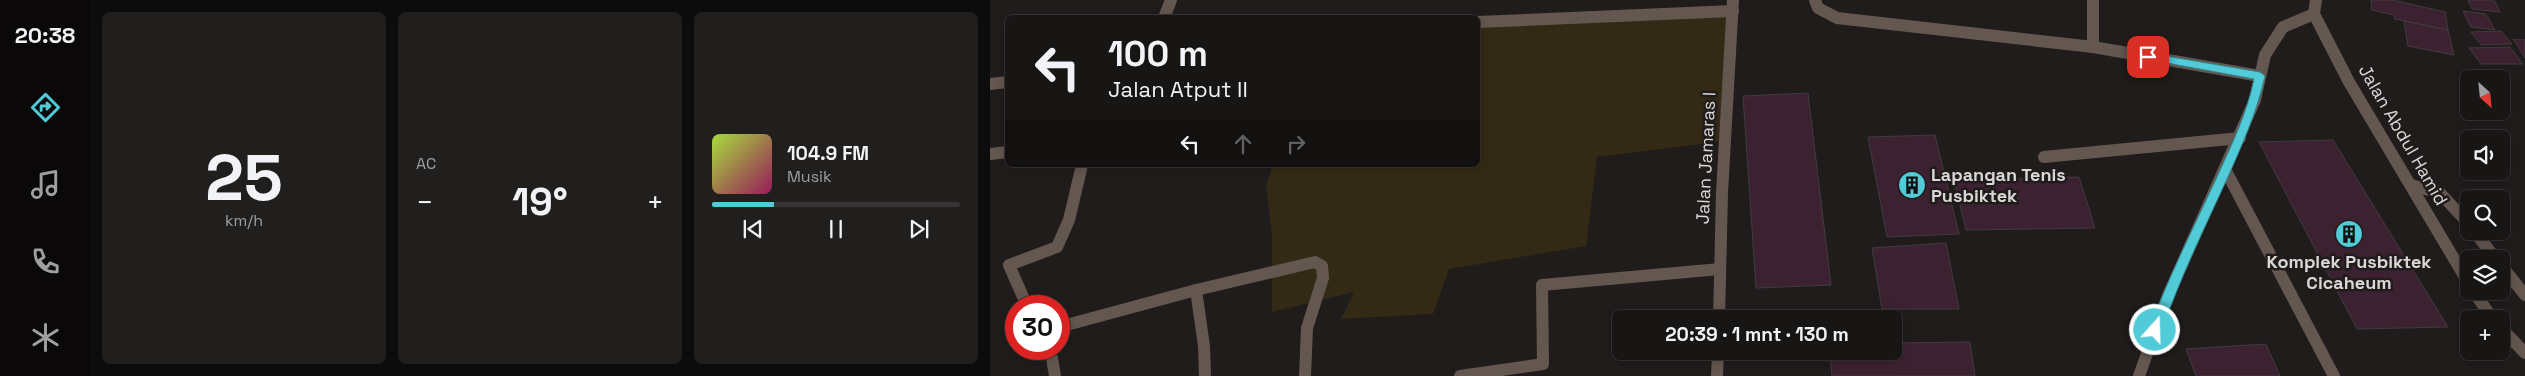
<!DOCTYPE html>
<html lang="id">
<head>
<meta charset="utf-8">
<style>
	:root { --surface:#181515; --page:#211e1e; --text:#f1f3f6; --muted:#9f9fa0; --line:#363434; --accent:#52cbd8 }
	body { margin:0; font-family:"Space Grotesk",sans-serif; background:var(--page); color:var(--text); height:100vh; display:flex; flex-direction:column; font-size:19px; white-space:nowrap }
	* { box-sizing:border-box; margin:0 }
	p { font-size:16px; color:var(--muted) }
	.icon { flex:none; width:28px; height:28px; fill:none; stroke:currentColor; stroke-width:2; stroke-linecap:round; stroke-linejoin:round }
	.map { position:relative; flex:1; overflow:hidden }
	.sheet { display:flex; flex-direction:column; gap:12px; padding:12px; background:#0d0c0c; width:900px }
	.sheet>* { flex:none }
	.guide { position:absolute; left:15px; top:15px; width:475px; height:152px; border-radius:8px; box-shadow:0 2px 12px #0003,0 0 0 1px var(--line); background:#181515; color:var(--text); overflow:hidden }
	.needle { width:32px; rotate:153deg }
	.buttons { position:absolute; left:1470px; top:70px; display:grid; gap:10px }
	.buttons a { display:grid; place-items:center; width:50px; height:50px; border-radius:8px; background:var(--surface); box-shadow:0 2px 12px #0003,0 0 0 1px var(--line); font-size:25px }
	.speed { position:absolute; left:15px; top:295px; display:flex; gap:10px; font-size:25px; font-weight:700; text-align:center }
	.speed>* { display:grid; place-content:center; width:65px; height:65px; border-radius:50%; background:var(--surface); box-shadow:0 2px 12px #0003,0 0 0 1px var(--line); line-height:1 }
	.speed .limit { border:8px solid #d22; background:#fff; color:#111 }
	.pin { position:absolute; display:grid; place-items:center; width:42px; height:42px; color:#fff; margin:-21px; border-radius:10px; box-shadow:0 2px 8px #0006 }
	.me { position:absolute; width:55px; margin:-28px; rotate:20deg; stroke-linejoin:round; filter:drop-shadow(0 0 4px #0008) }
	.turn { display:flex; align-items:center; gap:18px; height:105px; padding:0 20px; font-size:22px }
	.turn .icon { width:65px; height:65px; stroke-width:2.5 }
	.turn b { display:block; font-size:35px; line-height:42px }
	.lanes { display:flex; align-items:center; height:48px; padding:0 20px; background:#0003; justify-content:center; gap:25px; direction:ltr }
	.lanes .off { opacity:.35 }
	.big { font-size:38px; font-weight:800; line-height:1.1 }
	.sheet .widget { flex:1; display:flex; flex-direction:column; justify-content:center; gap:8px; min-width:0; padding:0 18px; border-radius:8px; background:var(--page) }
	.sheet .dial { align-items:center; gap:0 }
	.dial b { font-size:65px; line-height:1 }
	.song { display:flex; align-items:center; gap:15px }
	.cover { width:60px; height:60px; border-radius:8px; background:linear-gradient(135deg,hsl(80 70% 55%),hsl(330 70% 35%)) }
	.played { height:5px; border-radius:2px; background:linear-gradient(90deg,var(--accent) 25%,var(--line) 25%) }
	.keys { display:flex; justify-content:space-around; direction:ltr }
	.heat { display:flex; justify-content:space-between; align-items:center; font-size:28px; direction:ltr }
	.sheet .tiles { flex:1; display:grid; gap:12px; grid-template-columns:repeat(3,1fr) }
	.trip { position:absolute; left:622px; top:310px; width:290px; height:50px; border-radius:8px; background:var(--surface); box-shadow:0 2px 12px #0003,0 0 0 1px var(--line); font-weight:800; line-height:50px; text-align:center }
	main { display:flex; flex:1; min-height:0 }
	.menu { display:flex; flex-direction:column; width:90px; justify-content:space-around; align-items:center; background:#0a0808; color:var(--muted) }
	.menu .icon { width:35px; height:35px }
	.menu .current { color:var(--accent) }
	.menu b { font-size:22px; color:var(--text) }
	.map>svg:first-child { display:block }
	.green { fill:#322a14 }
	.building { fill:#3c2231; stroke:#403c3e }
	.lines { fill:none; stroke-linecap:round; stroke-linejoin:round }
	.minor { stroke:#645750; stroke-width:12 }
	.route { fill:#52cbd8; stroke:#35848c }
	.labels { text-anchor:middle; stroke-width:5; stroke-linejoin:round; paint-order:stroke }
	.street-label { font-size:18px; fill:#dad7d7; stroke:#201c1c }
	.poi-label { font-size:18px; font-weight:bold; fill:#dad7d7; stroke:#201c1c; text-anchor:start }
</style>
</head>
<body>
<main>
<nav class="menu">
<b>20:38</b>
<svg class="icon current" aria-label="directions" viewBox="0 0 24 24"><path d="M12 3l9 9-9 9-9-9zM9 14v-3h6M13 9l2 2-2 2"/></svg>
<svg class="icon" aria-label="music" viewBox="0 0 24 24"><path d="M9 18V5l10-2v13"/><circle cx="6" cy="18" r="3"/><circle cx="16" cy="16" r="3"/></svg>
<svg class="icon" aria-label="phone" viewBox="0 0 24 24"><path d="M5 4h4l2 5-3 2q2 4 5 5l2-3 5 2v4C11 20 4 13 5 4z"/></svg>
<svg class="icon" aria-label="climate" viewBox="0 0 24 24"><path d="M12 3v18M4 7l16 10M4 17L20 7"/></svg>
</nav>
<section class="sheet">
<div class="tiles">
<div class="widget dial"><b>25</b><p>km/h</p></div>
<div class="widget"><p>AC</p>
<div class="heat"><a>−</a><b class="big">19°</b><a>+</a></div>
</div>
<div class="widget">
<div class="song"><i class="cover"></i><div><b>104.9 FM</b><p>Musik</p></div></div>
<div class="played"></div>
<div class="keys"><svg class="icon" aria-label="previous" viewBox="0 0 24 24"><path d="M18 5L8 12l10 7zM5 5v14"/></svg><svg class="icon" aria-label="pause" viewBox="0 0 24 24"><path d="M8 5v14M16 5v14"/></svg><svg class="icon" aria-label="next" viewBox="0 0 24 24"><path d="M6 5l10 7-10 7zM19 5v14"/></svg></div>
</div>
</div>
</section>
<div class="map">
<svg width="1535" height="376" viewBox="0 0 1535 376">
	<rect width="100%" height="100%" fill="#201c1c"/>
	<polygon class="green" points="743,11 735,141 607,157 596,246 459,269 443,314 351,319 364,292 282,312 282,236 276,185 283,165 488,165 488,22"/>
	<g class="building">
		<polygon points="1381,0 1403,0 1455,12 1458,30 1405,19 1404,15 1382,10"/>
		<polygon points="1478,0 1504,0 1510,12 1482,9"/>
		<polygon points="1473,11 1496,14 1505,30 1481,27"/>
		<polygon points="1414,21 1458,30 1464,55 1418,46"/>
		<polygon points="1511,31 1522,44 1491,45 1481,32"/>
		<polygon points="1523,39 1535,40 1535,58"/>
		<polygon points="1520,47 1533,64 1491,64 1479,48"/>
		<polygon points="818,93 841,285 766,288 753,96"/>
		<polygon points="945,135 969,234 897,237 878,137"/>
		<polygon points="1343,140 1458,327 1367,329 1269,142"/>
		<polygon points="1089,177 1105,228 976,230 964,180"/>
		<polygon points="956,243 969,309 892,309 882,248"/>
		<polygon points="980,342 985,376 842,376 840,351 904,351 904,343"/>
		<polygon points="1276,344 1290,376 1206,376 1196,349"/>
	</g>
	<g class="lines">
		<g class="minor">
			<polyline points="825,0 828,8 847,18 1103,47 1270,76"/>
			<polyline points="1103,0 1103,47"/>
			<polyline points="1326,0 1324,14 1359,82 1479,284"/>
			<polyline points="174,18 181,0"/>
			<polyline points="488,22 743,11"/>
			<polyline points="0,84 18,82"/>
			<polyline points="0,154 18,152"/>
			<polyline points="1054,157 1250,138"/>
			<polyline points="1235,169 1344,376"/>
			<polyline points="1421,185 1450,193 1479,224"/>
			<polyline points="1484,231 1506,259"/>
			<polyline points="1511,265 1535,295"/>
			<polyline points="206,290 214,346 215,376"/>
			<polyline points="1483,291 1503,319"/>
			<polyline points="37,306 19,265 67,247 79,220 92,165"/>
			<polyline points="729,319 732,193 743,0"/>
			<polyline points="69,327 206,290 325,262 332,266 333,278 317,328 315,376"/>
			<polyline points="1511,328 1535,353"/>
			<polyline points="57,349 62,358 65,376"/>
			<polyline points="470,376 553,364 552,285 730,269"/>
			<polyline points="727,376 728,351"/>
			<polyline points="1149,376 1177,298 1265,100 1275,55 1293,27 1324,14"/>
		</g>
	</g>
	<path class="route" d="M1158 53 1270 72 1275 76C1267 112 1252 145 1237 179 1214 229 1190 278 1172 330L1170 334 1165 335 1161 334 1159 330C1178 278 1203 229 1226 179 1241 146 1257 114 1264 79L1155 59V54Z"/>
	<defs>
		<g id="building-disc" transform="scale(1.4375)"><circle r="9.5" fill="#52cbd8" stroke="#201c1c"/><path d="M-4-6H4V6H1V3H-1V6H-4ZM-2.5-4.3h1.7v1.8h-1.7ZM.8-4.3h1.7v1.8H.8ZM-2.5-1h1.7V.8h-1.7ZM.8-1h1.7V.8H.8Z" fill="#111"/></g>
	</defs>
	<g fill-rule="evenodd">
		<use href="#building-disc" x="922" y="185"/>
		<use href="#building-disc" x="1359" y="234"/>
	</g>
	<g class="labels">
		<g class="street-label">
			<text transform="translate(1413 135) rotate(60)" y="6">Jalan Abdul Hamid</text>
			<text transform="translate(716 158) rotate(-87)" y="6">Jalan Jamaras I</text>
		</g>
		<g class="poi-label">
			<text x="941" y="181">Lapangan Tenis<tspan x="941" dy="21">Pusbiktek</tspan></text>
			<text x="1359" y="268" text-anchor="middle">Komplek Pusbiktek<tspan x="1359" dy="21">Cicaheum</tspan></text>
		</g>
	</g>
</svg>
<div class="buttons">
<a><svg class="needle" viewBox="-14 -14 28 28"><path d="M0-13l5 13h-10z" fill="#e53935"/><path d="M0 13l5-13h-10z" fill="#9f9fa0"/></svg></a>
<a><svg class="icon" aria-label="sound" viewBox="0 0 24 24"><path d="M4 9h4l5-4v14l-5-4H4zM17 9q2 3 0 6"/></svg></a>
<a><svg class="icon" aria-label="search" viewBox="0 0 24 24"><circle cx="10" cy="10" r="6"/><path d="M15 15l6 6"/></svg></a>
<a><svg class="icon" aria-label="layers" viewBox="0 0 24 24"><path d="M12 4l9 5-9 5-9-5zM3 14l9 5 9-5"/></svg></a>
<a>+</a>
</div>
<div class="speed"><div class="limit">30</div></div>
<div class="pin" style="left:1158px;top:57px;background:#d93025"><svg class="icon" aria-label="arrive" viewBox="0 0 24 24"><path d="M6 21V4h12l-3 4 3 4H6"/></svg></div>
<svg class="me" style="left:1165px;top:330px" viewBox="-20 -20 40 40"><circle r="17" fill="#52cbd8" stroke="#fff" stroke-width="3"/><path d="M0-11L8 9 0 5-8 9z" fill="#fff"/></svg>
<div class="trip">20:39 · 1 mnt · 130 m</div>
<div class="guide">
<div class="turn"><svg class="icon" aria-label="left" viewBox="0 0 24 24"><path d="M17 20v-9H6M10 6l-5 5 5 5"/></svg><div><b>100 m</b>Jalan Atput II</div></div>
<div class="lanes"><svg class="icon" aria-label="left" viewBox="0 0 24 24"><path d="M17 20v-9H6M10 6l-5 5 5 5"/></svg><svg class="icon off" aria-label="ahead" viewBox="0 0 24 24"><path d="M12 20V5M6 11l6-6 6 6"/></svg><svg class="icon off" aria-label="right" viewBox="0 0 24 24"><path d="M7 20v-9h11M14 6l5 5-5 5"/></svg></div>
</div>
</div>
</main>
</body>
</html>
